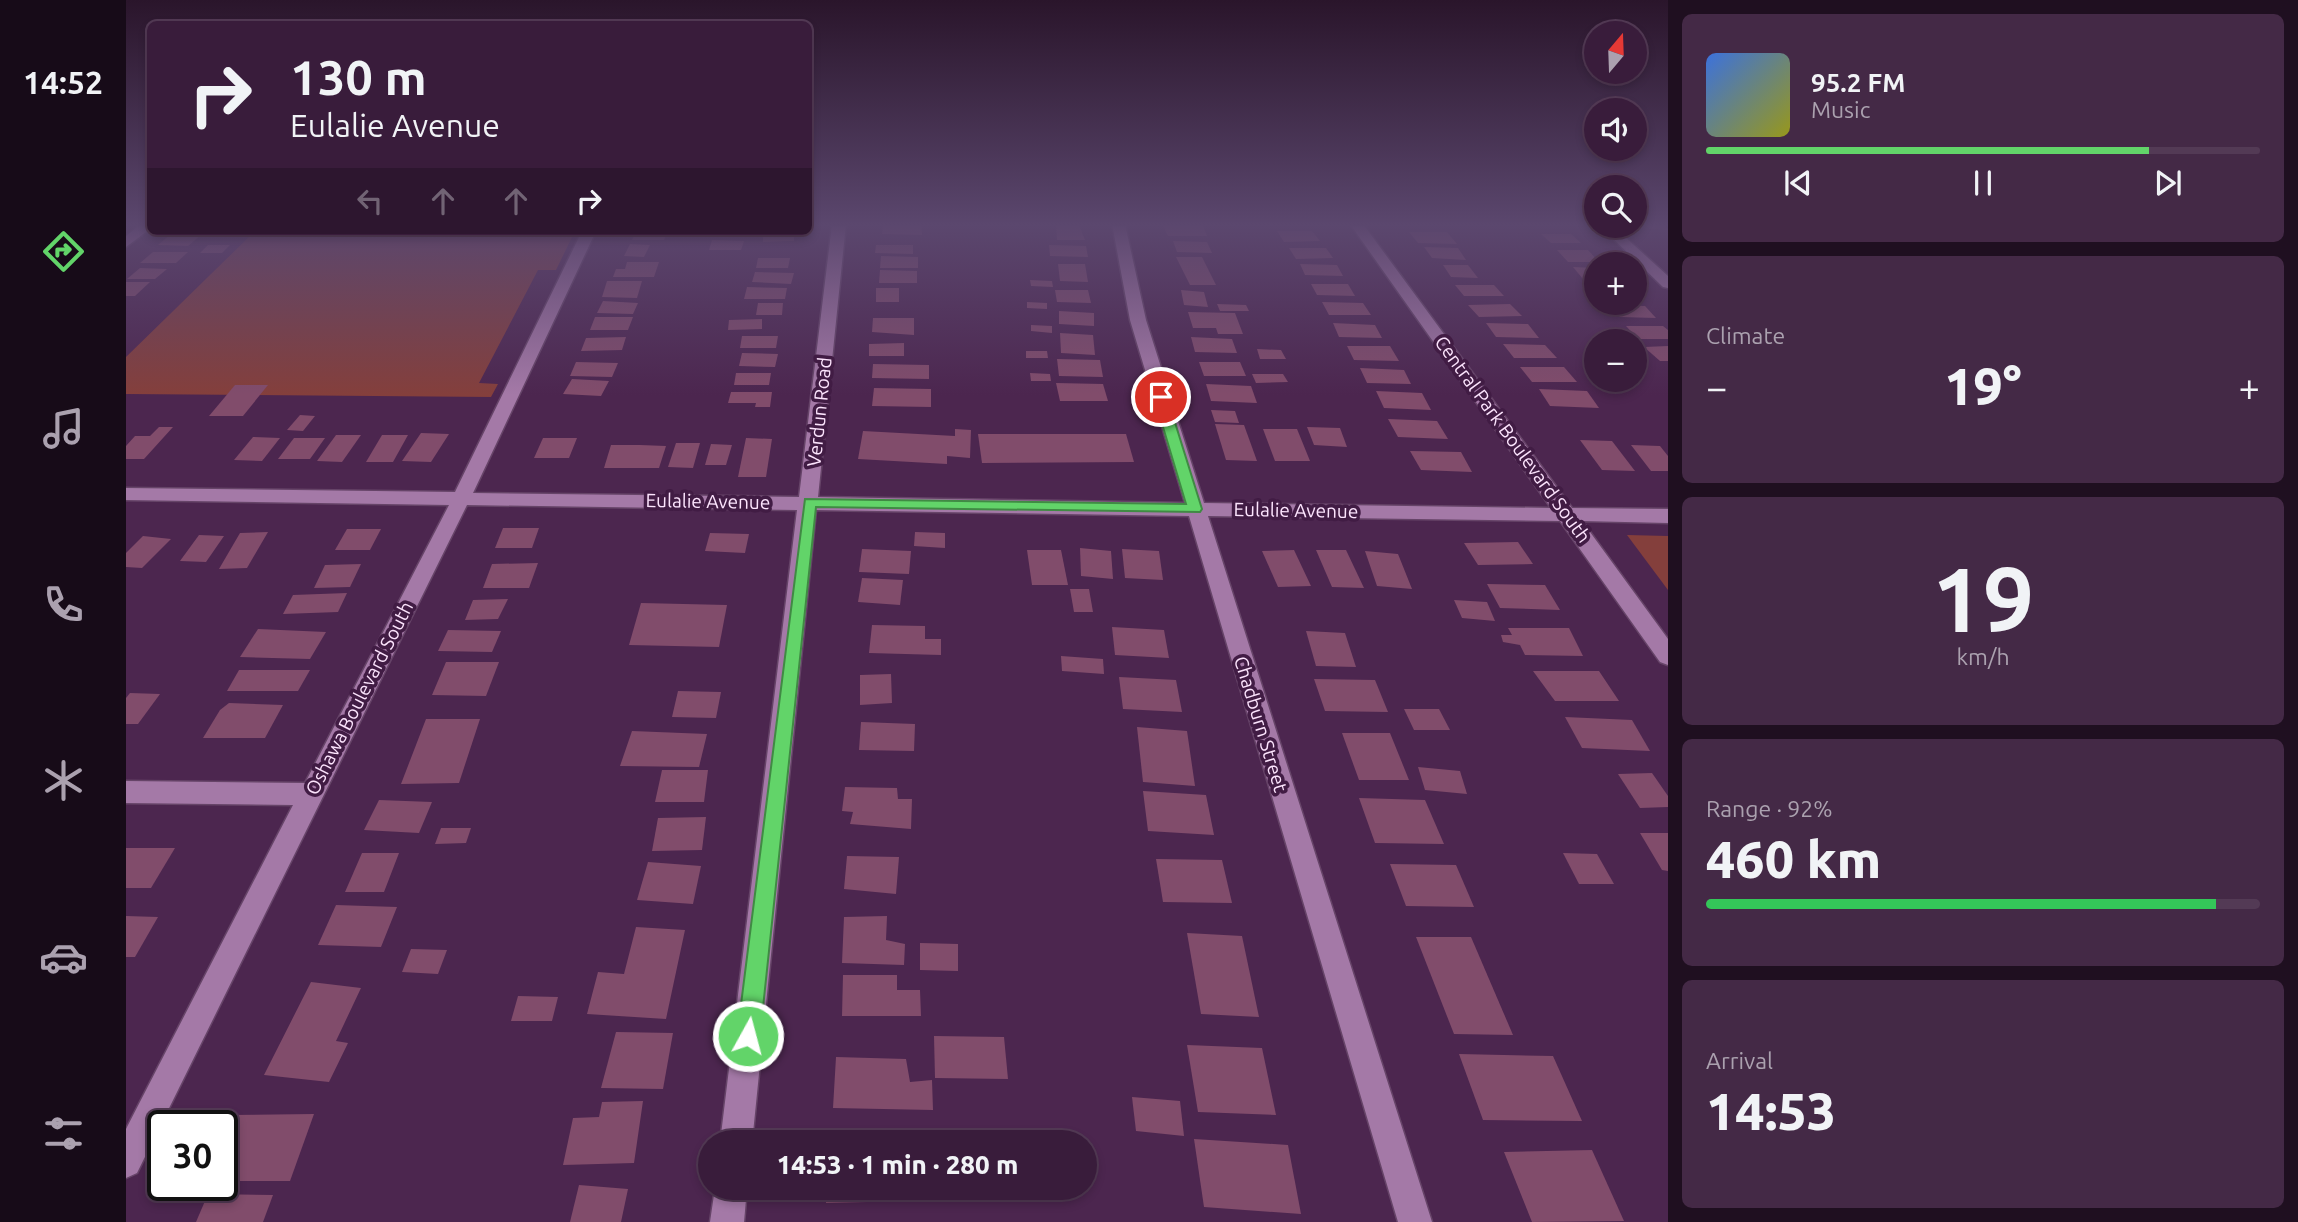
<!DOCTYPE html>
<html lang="en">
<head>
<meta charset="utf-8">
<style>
	:root { --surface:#391c3b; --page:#442946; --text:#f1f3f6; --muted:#aba1af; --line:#533a55; --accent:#62d469 }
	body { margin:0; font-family:Ubuntu,sans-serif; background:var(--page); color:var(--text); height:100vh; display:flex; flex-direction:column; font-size:26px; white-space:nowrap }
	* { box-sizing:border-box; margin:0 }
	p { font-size:23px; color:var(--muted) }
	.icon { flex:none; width:38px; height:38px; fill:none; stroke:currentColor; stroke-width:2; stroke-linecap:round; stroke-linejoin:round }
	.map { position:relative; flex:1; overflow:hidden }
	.side { display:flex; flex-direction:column; gap:14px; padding:14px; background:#1f0f20; width:630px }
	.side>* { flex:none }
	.banner { position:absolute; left:21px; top:21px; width:665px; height:214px; border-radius:10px; box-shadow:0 4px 10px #0003,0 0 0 2px var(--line); background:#391c3b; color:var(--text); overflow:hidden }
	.needle { width:46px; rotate:19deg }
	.buttons { position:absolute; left:1458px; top:21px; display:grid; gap:14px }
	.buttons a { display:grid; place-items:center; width:63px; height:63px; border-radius:50%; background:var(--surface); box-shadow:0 4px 10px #0003,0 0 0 2px var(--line); font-size:35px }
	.speed { position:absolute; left:21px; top:1110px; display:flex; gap:14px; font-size:35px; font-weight:700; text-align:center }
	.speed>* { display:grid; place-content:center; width:91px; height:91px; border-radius:50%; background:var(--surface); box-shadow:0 4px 10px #0003,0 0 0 2px var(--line); line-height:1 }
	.speed .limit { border:4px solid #111; border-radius:10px; background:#fff; color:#111 }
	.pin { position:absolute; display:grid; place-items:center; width:60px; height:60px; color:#fff; margin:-30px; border:4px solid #fff; border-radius:50%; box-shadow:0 2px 7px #0007 }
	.me { position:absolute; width:77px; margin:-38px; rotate:7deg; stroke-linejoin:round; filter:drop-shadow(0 0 5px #0008) }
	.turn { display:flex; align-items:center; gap:24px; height:147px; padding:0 28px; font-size:32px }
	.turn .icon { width:91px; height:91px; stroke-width:2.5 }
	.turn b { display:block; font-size:49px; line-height:60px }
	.lanes { display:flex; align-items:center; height:66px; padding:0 28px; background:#0003; justify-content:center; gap:35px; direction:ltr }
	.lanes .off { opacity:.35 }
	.big { font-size:52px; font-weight:800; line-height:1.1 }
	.side .widget { flex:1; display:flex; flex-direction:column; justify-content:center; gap:10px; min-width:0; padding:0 24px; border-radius:10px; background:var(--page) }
	.side .dial { align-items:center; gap:0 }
	.dial b { font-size:91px; line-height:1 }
	.song { display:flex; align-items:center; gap:21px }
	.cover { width:84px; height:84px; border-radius:10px; background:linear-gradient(135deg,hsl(220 70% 55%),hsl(60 70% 35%)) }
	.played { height:7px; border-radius:4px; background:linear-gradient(90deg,var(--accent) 80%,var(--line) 80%) }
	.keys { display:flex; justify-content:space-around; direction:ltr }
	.heat { display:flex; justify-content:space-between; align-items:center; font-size:38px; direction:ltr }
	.charge { height:10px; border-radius:5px; background:linear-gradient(90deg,#34c759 92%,var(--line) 0) }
	.trip { position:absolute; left:572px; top:1130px; width:399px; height:70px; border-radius:35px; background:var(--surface); box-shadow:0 4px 10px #0003,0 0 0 2px var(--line); font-weight:800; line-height:70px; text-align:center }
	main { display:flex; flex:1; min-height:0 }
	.dock { display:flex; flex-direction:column; width:126px; justify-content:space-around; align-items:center; background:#170b18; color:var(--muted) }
	.dock .icon { width:49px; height:49px }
	.dock .current { color:var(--accent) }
	.dock b { font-size:32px; color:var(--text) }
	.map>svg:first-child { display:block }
	.green { fill:#843f3c }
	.building { fill:#814c6b }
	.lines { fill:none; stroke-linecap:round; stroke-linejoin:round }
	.minor-casing { stroke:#664468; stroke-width:3 }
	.major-casing { stroke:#664468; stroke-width:3 }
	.minor { fill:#a479a7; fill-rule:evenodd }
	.major { fill:#b57db9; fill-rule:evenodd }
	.route { fill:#62d469; stroke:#408a44; stroke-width:2 }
	.labels { text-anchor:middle; stroke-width:7; stroke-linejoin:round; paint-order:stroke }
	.street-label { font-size:19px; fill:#fce4fd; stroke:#411c44 }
</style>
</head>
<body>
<main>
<nav class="dock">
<b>14:52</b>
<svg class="icon current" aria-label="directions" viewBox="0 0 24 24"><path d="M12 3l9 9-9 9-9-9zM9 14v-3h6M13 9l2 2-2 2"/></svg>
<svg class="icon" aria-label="music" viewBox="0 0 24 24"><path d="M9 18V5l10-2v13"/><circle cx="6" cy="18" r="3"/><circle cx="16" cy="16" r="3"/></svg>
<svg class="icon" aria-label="phone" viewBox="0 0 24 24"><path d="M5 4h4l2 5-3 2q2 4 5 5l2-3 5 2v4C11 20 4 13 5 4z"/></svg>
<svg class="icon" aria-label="climate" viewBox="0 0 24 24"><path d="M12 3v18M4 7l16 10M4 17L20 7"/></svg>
<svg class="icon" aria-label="car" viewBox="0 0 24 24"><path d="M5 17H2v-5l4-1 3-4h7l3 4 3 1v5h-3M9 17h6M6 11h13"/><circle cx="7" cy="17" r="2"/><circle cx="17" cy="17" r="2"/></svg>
<svg class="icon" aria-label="filters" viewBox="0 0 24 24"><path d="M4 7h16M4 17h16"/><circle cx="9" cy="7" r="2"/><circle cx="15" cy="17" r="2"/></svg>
</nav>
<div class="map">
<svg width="1542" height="1222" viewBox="0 0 1542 1222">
	<rect width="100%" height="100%" fill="#4c264f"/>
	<g class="green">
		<polygon points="157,231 449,231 430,270 412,270 353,383 372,384 365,397 0,394 0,357 127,233"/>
		<polygon points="1501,535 1542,536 1542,590"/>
	</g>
	<g class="building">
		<polygon points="757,224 795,224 796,235 756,234"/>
		<polygon points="1518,224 1539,224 1542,230 1524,229"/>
		<polygon points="930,225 953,225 959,240 931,240"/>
		<polygon points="1037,226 1077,226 1081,236 1042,236"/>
		<polygon points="510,231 542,231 538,240 506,240"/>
		<polygon points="668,231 668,241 637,242 637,237 617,237 618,232"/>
		<polygon points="1151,231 1186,231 1194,241 1158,242"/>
		<polygon points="1283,232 1321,232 1331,244 1292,243"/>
		<polygon points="45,234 75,235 62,246 32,245"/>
		<polygon points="1415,234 1445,234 1455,243 1425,243"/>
		<polygon points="586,240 618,241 615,250 583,250"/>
		<polygon points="1047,241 1081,242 1086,253 1051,252"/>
		<polygon points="504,244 524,245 518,257 498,256"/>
		<polygon points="82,245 104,245 96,253 74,253"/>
		<polygon points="750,245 787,245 787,254 749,253"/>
		<polygon points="923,245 960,246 962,257 924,256"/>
		<polygon points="1298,247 1332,248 1340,260 1306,258"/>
		<polygon points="1163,248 1200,248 1207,258 1170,259"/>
		<polygon points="1431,250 1462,250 1473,262 1442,262"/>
		<polygon points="27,252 62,252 50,263 14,263"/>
		<polygon points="755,256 792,257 792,268 754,268"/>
		<polygon points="1050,257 1076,257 1090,285 1064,285"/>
		<polygon points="632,258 664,258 662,268 630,268"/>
		<polygon points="501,262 533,262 528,277 487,277 490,269 499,269"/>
		<polygon points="932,264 959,264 962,282 934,281"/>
		<polygon points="1174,264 1211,265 1217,276 1179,275"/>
		<polygon points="1317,265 1342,265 1352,278 1325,277"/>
		<polygon points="1447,267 1470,268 1470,280 1457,279"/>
		<polygon points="14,268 41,269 29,279 1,279"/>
		<polygon points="754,270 791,271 791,283 753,283"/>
		<polygon points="629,272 668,273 665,284 626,282"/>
		<polygon points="904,280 926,281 927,287 905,286"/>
		<polygon points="481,281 516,281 511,298 476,297"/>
		<polygon points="0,282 24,282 9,296 0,296"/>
		<polygon points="1185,284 1222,284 1229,296 1191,295"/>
		<polygon points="1329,285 1368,285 1378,296 1338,296"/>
		<polygon points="621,287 661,288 659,299 618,299"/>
		<rect x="750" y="288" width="23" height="14"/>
		<polygon points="929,290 962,290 965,303 931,302"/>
		<polygon points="1055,290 1078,292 1082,307 1058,305"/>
		<polygon points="477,301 512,303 507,314 471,313"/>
		<polygon points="901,302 921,303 921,309 901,308"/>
		<polygon points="1196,302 1237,303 1245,315 1203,315"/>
		<polygon points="632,303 657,303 656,315 630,315"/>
		<polygon points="1091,304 1120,305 1123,311 1094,311"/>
		<polygon points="1384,304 1396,316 1353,317 1342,305"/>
		<polygon points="1483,305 1519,306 1530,318 1494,317"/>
		<polygon points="933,311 968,313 968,326 933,324"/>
		<polygon points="1062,312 1109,313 1117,334 1092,334 1090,328 1067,328"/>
		<polygon points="469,317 507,317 502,330 464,330"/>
		<polygon points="747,318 788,318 788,335 746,332"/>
		<polygon points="636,319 636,329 602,330 603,320"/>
		<polygon points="1207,323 1249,325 1256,338 1213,337"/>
		<polygon points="1360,323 1402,324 1413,338 1370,337"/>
		<polygon points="905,325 926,326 926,333 905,331"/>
		<polygon points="1500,326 1537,326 1542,330 1542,339 1512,339"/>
		<polygon points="934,333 967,335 969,355 935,353"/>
		<polygon points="616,336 652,336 650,348 614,348"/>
		<polygon points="500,337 496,350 455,351 460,338"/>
		<polygon points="1065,337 1106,339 1111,353 1069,352"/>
		<polygon points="778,343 778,356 743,356 743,344"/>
		<polygon points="1377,344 1419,345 1431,358 1388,358"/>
		<polygon points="1221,346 1264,346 1273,361 1228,360"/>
		<polygon points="1542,346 1542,361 1534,361 1518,347"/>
		<polygon points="1131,349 1155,350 1160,359 1134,359"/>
		<polygon points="900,351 921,351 922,358 900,358"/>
		<polygon points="616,353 652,354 649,367 613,366"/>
		<polygon points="931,359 974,360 977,377 933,376"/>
		<polygon points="450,362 492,363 486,377 444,376"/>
		<polygon points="1073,362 1114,362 1120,376 1078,376"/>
		<polygon points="747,364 803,365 803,379 746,378"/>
		<polygon points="1394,367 1438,367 1451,382 1406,382"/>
		<polygon points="1234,368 1278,370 1285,384 1241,383"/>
		<polygon points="610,373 645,373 643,385 608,385"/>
		<polygon points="904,373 924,374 925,381 905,381"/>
		<polygon points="1126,374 1157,374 1162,382 1130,383"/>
		<polygon points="446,379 483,381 475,396 437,394"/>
		<polygon points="930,383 977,384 982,401 934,401"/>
		<polygon points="1080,384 1125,386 1131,403 1085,401"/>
		<polygon points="109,385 142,385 117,416 83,416"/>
		<polygon points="748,388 805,389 805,407 746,406"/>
		<polygon points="1413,389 1461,391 1473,408 1424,406"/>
		<polygon points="1250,391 1296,393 1305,410 1258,408"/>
		<polygon points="605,392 646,392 644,407 629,407 630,403 602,403"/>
		<polygon points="1085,410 1109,411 1113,423 1089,422"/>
		<polygon points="174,415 189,416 177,431 161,430"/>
		<polygon points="1262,419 1311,421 1322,439 1272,437"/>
		<polygon points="1089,424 1118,425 1131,461 1100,460"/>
		<polygon points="33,427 47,427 18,459 0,459 0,446 9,436 24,436"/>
		<polygon points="1181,427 1214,428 1221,447 1188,445"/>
		<polygon points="829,429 845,430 844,458 821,456 821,464 732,459 737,431 829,436"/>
		<polygon points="1137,429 1171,429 1184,461 1149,461"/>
		<polygon points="295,433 323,434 305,462 276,461"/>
		<polygon points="852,434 1000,434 1008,462 856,463"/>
		<polygon points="210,435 235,435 216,462 191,461"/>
		<polygon points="256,435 282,435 267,462 240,462"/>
		<polygon points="127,437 154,438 136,461 108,460"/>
		<polygon points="168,438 199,438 184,459 152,459"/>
		<polygon points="417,438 451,438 443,458 408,458"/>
		<polygon points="620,438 646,439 640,477 612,477"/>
		<polygon points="1454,440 1486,441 1509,471 1476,470"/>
		<polygon points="550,443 574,443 567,468 542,467"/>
		<polygon points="585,444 606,445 600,465 579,465"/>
		<polygon points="485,445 514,445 540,446 533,468 478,468"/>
		<polygon points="1505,445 1534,446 1542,456 1542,471 1525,471"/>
		<polygon points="1284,451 1335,452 1346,472 1295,470"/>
		<polygon points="377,528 413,528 406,548 369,548"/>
		<polygon points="221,529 255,529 244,550 209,550"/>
		<polygon points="142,532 121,568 93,569 114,533"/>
		<polygon points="789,532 819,533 819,548 788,546"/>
		<polygon points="584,533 623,534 619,553 579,551"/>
		<polygon points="73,535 98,536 80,562 54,561"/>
		<polygon points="17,536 45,539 16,568 0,567 0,553"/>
		<polygon points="1392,542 1407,564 1352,565 1338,543"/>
		<polygon points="954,548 985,551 987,579 955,576"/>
		<polygon points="736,549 785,551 783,574 733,572"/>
		<polygon points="996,549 1033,551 1037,580 999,578"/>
		<polygon points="901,550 935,550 942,585 906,585"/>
		<polygon points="1168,550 1185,586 1152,587 1136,551"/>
		<polygon points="1190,550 1220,550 1238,588 1206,587"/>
		<polygon points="1239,551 1272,554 1286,589 1251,586"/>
		<polygon points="412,563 403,588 357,588 366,564"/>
		<polygon points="235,564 224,587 188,588 199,565"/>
		<polygon points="736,578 777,580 774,605 732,602"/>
		<polygon points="1361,584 1419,585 1434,610 1374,608"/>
		<polygon points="944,589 963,589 967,612 948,612"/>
		<polygon points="221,593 212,612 157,614 167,595"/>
		<polygon points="382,599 372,619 339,620 347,600"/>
		<polygon points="1328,600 1361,602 1369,621 1336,618"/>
		<polygon points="515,603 601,605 593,647 503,645"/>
		<polygon points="746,625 799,626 799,639 815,639 815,655 743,653"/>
		<polygon points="986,627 1038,630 1043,658 989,655"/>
		<polygon points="1382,628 1443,628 1457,656 1399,655 1394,645 1377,642 1375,635 1386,635"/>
		<polygon points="132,629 200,632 184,659 114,657"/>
		<polygon points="322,630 375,631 366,652 312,651"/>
		<polygon points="1180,631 1219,633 1230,667 1190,666"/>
		<polygon points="935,656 977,659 978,674 936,671"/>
		<polygon points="320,662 373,662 360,696 306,695"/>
		<polygon points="113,670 184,670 172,691 101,691"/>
		<polygon points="1407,671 1473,671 1493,701 1429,701"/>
		<polygon points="765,674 766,703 734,705 734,675"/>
		<polygon points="993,677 1050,680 1056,712 997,709"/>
		<polygon points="1188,679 1249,680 1262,712 1199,711"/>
		<polygon points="552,691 595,692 590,718 546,717"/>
		<polygon points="4,693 34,694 12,724 0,724 0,698"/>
		<polygon points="103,703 157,705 139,738 77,738 94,710"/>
		<polygon points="1278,709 1313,709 1324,730 1288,730"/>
		<polygon points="1439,717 1506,720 1524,751 1456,748"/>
		<polygon points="300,719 354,719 333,783 275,784"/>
		<polygon points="735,722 789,724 788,751 733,750"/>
		<polygon points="1011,727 1061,731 1069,786 1017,782"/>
		<polygon points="506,731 581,734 573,767 494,766"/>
		<polygon points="1216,733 1264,733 1283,780 1233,780"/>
		<polygon points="1292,767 1334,771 1341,794 1299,790"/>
		<polygon points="536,770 582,770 578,802 529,802"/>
		<polygon points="1526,773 1542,796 1542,807 1514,808 1492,774"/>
		<polygon points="719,787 771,788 772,799 786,799 785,829 724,824 727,812 716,811"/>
		<polygon points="1017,791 1080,795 1088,835 1022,831"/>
		<polygon points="1233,798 1299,800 1318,844 1249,843"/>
		<polygon points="253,800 306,802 293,833 238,830"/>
		<polygon points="580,817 576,850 526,851 532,818"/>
		<polygon points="315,828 345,828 340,843 309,844"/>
		<polygon points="1514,833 1542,833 1542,871 1536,870"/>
		<polygon points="0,848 49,848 25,888 0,888"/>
		<polygon points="236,853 273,853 258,892 219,892"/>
		<polygon points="1437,853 1471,854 1488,884 1453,884"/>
		<polygon points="721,856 773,857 770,894 718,889"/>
		<polygon points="1030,859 1096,860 1106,903 1037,902"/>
		<polygon points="522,862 575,866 567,904 511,900"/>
		<polygon points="1264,864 1330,865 1348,907 1280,906"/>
		<polygon points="210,905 271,907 255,947 192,945"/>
		<polygon points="0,916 32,917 9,957 0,957"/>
		<polygon points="761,916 760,940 779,944 778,965 716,963 718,917"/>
		<polygon points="510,927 559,930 540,1019 461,1014 472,972 498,974"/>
		<polygon points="1061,933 1116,936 1133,1017 1075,1014"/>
		<polygon points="1290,937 1345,937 1387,1035 1328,1034"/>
		<polygon points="794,943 832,944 832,971 794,970"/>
		<polygon points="285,949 321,950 312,974 276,972"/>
		<polygon points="717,975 771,975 771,990 794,990 795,1016 716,1016"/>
		<polygon points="185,982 235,988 210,1041 222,1043 203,1082 138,1075"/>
		<polygon points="392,996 432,997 426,1021 385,1021"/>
		<polygon points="490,1032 547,1033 537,1089 475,1088"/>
		<polygon points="808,1036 878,1037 882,1079 809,1078"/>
		<polygon points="1061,1045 1136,1048 1150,1115 1072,1112"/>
		<polygon points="1333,1054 1427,1056 1456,1121 1357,1120"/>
		<polygon points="710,1057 780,1059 784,1082 806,1080 807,1110 707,1108"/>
		<polygon points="1006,1097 1054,1101 1058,1136 1010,1131"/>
		<polygon points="517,1101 508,1163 437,1165 447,1118 473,1117 476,1102"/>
		<polygon points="188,1114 164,1181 96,1181 96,1134 105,1115"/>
		<polygon points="1068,1139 1162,1145 1175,1214 1078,1207"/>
		<polygon points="1466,1150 1498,1221 1406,1222 1378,1152"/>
		<polygon points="453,1185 502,1189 495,1222 444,1222"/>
		<polygon points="701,1188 782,1188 782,1201 700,1203"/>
		<polygon points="82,1194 147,1195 137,1222 70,1222"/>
	</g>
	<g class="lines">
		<g class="minor-casing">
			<g id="minor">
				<polygon points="706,224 720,224 692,497 1059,503 1004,320 986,224 999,224 1020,320 1078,503 1425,508 1224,224 1237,224 1446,508 1542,509 1542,523 1456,521 1542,639 1542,665 1534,662 1434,521 1082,516 1306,1222 1272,1222 1063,516 690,510 626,1143 594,1143 671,510 341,505 11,1173 0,1178 0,1129 167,805 0,803 0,781 179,783 323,505 0,500 0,488 329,492 456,231 470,231 347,493 673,497"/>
				<polygon points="1474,226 1487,226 1542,276 1542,288 1537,287"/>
				<polygon points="589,1188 621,1188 618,1222 584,1222"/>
			</g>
		</g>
		<g class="major-casing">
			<polygon id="major" points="15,224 24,224 24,229 0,247 0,236"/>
		</g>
		<use href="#minor" class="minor"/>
		<use href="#major" class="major"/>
	</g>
	<linearGradient id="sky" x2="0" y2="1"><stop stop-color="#2a152b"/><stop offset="0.57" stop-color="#5b476e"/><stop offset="1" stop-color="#5b476e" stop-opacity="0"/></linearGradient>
	<rect width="1542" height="395" fill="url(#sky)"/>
	<polygon class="route" points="1035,393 1041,397 1076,509 1074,512 690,507 634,1036 630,1044 622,1047 615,1044 611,1036 679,499 1060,504 1028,397"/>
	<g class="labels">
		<g class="street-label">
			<text transform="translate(693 412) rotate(-84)" y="7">Verdun Road</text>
			<text transform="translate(1387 439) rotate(54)" y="7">Central Park Boulevard South</text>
			<text transform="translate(582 501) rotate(1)" y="7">Eulalie Avenue</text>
			<text transform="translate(1170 510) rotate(1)" y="7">Eulalie Avenue</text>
			<text transform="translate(233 698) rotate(-63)" y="7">Oshawa Boulevard South</text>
			<text transform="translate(1135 724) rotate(73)" y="7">Chadburn Street</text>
		</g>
	</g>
</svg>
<div class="buttons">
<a><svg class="needle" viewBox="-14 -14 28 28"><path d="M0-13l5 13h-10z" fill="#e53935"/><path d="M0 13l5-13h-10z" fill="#aba1af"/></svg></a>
<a><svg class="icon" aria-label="sound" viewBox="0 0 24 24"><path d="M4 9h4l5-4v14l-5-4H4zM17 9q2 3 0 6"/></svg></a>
<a><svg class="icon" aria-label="search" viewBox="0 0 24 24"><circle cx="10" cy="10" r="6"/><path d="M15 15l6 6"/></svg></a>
<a>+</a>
<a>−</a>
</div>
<div class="speed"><div class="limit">30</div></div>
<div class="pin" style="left:1035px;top:397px;background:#d93025"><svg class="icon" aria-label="arrive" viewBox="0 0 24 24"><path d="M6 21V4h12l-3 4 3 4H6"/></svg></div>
<svg class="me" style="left:622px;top:1036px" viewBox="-20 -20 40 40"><circle r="17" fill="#62d469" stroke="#fff" stroke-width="3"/><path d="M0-11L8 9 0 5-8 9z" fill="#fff"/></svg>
<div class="trip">14:53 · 1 min · 280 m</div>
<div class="banner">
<div class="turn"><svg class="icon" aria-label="right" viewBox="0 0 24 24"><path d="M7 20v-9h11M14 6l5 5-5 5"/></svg><div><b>130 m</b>Eulalie Avenue</div></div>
<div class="lanes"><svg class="icon off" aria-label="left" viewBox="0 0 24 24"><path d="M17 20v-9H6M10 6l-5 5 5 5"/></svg><svg class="icon off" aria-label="ahead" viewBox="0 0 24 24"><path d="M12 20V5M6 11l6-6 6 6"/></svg><svg class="icon off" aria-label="ahead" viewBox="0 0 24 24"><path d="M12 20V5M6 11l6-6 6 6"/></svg><svg class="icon" aria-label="right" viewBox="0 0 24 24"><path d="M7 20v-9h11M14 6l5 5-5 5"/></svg></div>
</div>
</div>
<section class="side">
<div class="widget">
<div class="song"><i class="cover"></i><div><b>95.2 FM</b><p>Music</p></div></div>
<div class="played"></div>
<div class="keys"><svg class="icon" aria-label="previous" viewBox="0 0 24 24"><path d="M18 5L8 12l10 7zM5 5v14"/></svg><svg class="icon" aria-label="pause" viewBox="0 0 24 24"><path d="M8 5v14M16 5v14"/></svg><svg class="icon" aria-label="next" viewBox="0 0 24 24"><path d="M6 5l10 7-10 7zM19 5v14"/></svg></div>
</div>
<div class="widget"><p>Climate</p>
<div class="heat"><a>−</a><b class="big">19°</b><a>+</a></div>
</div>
<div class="widget dial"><b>19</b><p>km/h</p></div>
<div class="widget"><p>Range · 92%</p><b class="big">460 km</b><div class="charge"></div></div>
<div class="widget"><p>Arrival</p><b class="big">14:53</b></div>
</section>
</main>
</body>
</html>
